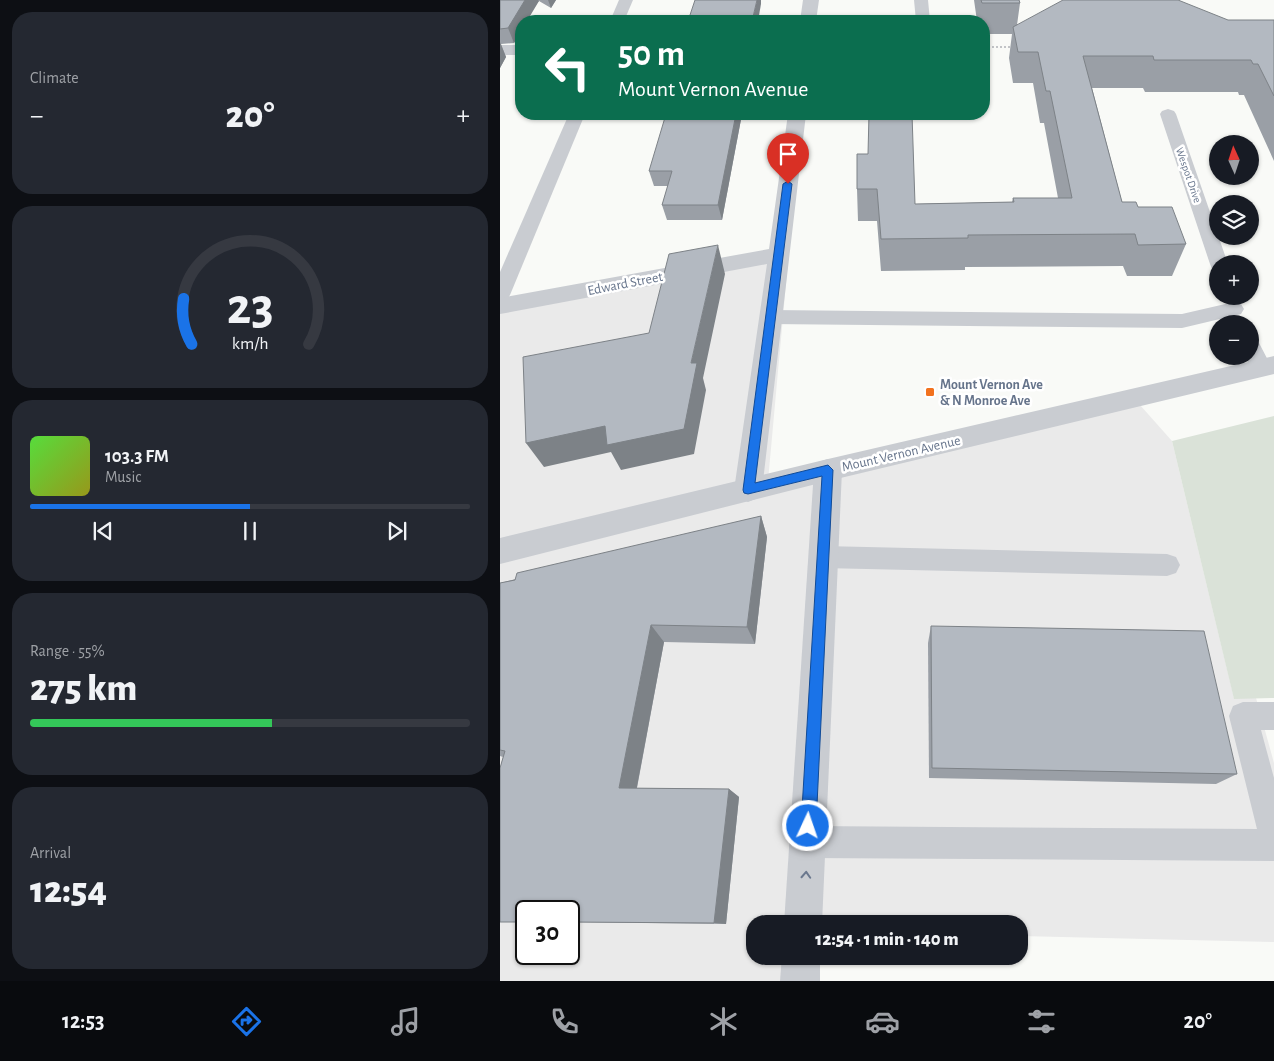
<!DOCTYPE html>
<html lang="en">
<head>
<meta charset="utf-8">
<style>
	:root { --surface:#171b24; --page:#242831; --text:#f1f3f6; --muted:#9ea1a6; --line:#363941; --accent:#1a73e8 }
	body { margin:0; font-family:"Alegreya Sans",sans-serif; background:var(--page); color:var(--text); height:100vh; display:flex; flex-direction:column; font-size:19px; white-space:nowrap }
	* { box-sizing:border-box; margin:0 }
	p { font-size:16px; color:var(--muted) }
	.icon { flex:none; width:28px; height:28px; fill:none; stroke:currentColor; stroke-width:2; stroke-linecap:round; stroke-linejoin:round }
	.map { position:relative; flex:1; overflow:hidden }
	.panel { display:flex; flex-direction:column; gap:12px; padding:12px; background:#0d0f14; width:500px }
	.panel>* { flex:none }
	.guide { position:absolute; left:15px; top:15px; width:475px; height:105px; border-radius:20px; box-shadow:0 1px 4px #0004; background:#0b6e4f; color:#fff; overflow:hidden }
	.needle { width:32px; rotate:357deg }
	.fabs { position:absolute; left:709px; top:135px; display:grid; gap:10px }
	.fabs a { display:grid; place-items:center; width:50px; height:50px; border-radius:50%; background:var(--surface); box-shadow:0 1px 4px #0004; font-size:25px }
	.speed { position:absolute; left:15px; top:900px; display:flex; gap:10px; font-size:25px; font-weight:700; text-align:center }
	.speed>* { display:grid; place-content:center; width:65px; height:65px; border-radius:50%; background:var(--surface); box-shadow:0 1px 4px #0004; line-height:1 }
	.speed .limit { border:2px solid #111; border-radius:8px; background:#fff; color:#111 }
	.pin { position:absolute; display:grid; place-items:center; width:42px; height:42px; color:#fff; margin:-51px -21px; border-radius:50% 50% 50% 0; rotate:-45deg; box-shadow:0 0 5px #0007 }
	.pin .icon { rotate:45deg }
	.me { position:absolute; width:55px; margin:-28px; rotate:3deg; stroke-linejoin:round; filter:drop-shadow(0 0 4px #0008) }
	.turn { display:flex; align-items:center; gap:18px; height:105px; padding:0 20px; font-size:22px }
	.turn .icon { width:65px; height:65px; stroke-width:2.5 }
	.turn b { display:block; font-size:35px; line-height:42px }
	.big { font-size:38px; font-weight:800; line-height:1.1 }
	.panel .card { flex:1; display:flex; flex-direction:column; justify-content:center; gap:8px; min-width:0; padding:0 18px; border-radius:20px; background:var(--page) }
	.panel .dial { align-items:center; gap:0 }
	.dial svg { height:130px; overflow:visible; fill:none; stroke:var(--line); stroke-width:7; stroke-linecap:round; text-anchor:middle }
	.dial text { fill:var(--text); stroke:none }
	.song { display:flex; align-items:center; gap:15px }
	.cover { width:60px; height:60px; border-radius:8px; background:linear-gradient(135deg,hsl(110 70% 55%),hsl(60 70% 35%)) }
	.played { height:5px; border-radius:2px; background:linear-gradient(90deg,var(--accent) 50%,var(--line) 50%) }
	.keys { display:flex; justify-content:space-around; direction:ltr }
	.heat { display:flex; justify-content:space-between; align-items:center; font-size:28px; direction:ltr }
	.charge { height:8px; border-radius:4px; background:linear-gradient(90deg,#34c759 55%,var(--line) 0) }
	.trip { position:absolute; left:246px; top:915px; width:282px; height:50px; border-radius:20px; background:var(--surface); box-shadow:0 1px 4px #0004; font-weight:800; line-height:50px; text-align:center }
	.tabs { display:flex; height:80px; justify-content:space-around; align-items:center; background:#090b0e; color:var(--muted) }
	.tabs .icon { width:35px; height:35px }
	.tabs .current { color:var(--accent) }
	.tabs b { font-size:22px; color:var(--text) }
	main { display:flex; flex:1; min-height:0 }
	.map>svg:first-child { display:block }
	.built { fill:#eaeaea; fill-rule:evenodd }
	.green { fill:#dae2d8 }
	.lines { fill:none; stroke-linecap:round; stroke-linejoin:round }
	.path { stroke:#c2c4c7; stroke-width:2; stroke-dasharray:2 2; stroke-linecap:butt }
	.service { fill:#c9ccd1; fill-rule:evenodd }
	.minor { fill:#c9ccd1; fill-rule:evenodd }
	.tertiary { fill:#c9ccd1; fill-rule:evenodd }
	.wall { fill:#9a9fa6 }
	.shaded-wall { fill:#7d8287 }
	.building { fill:#b3b9c1; stroke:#7d8287 }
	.oneway { stroke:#6b788e }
	.route { fill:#1a73e8; stroke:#114b97 }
	.poi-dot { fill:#f2721e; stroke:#fff; stroke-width:2 }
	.labels { text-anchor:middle; stroke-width:5; stroke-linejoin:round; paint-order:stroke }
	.far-street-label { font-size:11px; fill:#66748b; stroke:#fff }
	.street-label { font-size:14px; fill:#66748b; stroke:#fff }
	.poi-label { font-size:14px; font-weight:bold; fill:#66748b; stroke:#fff; text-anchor:start }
</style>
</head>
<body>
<main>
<section class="panel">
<div class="card"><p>Climate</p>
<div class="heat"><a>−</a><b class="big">20°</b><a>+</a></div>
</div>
<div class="card dial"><svg viewBox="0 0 100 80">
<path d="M14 69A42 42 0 1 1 86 69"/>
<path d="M14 69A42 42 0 0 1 9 41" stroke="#1a73e8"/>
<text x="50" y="56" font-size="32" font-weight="700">23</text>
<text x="50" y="72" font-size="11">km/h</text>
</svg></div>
<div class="card">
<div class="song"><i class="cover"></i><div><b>103.3 FM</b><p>Music</p></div></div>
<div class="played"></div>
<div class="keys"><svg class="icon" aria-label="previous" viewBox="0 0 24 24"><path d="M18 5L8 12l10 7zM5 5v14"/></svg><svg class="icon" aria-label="pause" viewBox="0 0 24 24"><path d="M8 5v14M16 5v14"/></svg><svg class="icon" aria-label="next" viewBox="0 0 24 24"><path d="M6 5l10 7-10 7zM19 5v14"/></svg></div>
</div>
<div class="card"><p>Range · 55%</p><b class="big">275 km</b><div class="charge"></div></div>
<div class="card"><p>Arrival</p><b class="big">12:54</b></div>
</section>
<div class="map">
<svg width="774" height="981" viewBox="0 0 774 981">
	<rect width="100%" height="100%" fill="#f9faf7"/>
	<path class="built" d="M289 251 268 481 632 396 672 441 734 698H756L774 763V942L520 936V924H255V956H308L307 981H0V304ZM26 911H69V954H26Z"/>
	<polygon class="green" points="774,416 774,698 734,699 672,441"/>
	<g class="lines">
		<polyline class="path" points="484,47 514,47"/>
		<g class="service">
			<polygon points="119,0 133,0 124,21 110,21"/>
			<polygon points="414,0 428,0 430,21 416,21"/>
			<polygon points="668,109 674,111 676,114 728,264 718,264 718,270 712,269 710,264 660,114 662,111"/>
			<polygon points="69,114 85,114 10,295 7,300 0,302 0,272"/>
			<polygon points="734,302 741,304 744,309 741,314 682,328 270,324 263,322 260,317 263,312 270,310 682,314"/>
			<polygon points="750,336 757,339 772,368 768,374 761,376 754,374 745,356 750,356"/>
			<polygon points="323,546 667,554 676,557 680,565 676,573 667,576 323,568 314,565 310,557 314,549"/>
			<polygon points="743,702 774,702 774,730 761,730 774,778 774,861 307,858 296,853 291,842 296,831 307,826 757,829 729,716 733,706"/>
		</g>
		<g class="minor">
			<polygon points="303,0 319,0 316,21 300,21"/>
			<rect x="0" y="45" width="21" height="10"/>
			<polygon points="288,114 306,114 262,490 258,498 248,502 238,498 234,490 267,264 0,314 0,298 269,249"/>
			<polygon points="328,459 338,462 342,470 322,924 284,924 314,470 318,462"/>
			<polygon points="282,956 320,956 320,981 280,981"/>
		</g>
		<polygon class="tertiary" points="774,356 774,374 328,481 0,564 0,538 328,459"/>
	</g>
	<g class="wall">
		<polygon points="0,0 56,0 51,8 39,1 21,21 21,31 14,43 1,44 6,57 0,68"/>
		<polygon points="474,0 519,0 520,3 517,25 728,20 774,21 774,161 744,95 739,95 738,92 645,92 643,88 592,88 622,202 638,207 686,244 672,276 627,276 623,266 465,267 465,270 381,271 377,221 358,221 357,189 368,154 415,204 512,202 513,198 558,198 544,123 540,123 533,83 513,83 509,58 512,34 484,34 484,21 477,21"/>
		<polygon points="242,114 222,220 167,220 162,205 168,186 154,186 149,171"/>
		<polygon points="261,516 267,537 255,644 164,642 137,788 229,789 239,797 226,924 69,922 69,911 26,911 26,922 0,922 0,768 3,757 0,756 0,583"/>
		<polygon points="431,626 737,774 716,784 429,778 428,643"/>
	</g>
	<g class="shaded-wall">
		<polygon points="25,0 38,0 39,1 27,21 21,21 21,31 14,43 8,28"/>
		<polygon points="48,0 56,0 51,8"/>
		<polygon points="257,0 261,0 261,4 258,21 252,21"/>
		<polygon points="0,42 6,57 0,68"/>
		<polygon points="236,114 242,114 222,220 218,205"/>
		<polygon points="218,245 225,274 203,378 206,390 194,454 121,470 111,452 44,467 26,443 191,363"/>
		<polygon points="261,516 267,537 255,644 247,627"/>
		<polygon points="151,625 164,642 135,797 119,788"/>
		<polygon points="229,789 239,797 226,924 214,923"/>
	</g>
	<g class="building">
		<polygon points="0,0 25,0 8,28 0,29"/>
		<polygon points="195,0 257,0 252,21 188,21"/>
		<polygon points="481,0 519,0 520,3 482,3"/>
		<polygon points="563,0 678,0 728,20 774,20 774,96 758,64 753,64 751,60 654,60 653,56 583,56 622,202 636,202 638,207 672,207 686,244 638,245 635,234 468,235 468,238 381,239 377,189 357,189 357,154 368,154 369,114 412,114 415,204 514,202 513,198 572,198 550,91 546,91 538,52 518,52 513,27"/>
		<polygon points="166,114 236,114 218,205 162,205 172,171 149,171"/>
		<polygon points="218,245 191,363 197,363 184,429 107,445 105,426 26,443 23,357 149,333 169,254"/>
		<polygon points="261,516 247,627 151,625 119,788 229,789 214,923 69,922 69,911 26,911 26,922 0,922 0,768 5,751 0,750 0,583 15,580 17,573"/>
		<polygon points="431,626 704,631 737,774 432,768"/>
	</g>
	<defs><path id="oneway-chevron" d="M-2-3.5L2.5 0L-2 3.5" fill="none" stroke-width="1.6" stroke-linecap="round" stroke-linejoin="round" transform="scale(1.25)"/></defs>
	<use class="oneway" href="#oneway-chevron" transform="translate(306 875) rotate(-87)"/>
	<polygon class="route" points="288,181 292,184 255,483 328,465 333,470 316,826 313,831 308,833 303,831 301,826 322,476 248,494 244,493 243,490 283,184"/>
	<rect class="poi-dot" x="425" y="387" width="10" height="10" rx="2.5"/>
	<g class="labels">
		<g class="far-street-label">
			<text transform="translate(689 175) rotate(71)" y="4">Wespot Drive</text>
		</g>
		<g class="street-label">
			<text transform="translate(125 283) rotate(-11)" y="5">Edward Street</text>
			<text transform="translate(401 453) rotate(-13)" y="5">Mount Vernon Avenue</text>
		</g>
		<g class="poi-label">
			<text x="440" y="389">Mount Vernon Ave<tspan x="440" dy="16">&amp; N Monroe Ave</tspan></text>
		</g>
	</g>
</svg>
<div class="fabs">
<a><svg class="needle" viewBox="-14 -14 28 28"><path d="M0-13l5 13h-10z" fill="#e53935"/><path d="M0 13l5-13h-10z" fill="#9ea1a6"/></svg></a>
<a><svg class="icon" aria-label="layers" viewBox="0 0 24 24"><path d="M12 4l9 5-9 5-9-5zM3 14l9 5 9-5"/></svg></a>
<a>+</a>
<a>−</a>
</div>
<div class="speed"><div class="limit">30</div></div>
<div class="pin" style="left:288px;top:184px;background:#d93025"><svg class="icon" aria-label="arrive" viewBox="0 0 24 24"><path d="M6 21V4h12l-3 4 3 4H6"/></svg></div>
<svg class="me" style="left:308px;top:826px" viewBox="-20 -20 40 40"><circle r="17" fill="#1a73e8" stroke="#fff" stroke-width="3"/><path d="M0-11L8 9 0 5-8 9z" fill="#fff"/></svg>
<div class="trip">12:54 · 1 min · 140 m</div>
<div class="guide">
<div class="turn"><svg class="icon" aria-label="left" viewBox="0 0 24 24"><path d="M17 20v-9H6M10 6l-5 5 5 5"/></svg><div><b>50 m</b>Mount Vernon Avenue</div></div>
</div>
</div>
</main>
<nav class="tabs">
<b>12:53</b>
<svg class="icon current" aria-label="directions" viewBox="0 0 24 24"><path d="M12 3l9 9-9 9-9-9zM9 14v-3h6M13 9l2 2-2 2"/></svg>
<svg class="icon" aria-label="music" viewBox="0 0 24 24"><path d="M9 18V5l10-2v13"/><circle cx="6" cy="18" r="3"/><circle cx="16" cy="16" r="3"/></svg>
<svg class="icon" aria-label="phone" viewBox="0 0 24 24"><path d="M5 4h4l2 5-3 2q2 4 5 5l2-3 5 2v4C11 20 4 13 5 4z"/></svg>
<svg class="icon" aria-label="climate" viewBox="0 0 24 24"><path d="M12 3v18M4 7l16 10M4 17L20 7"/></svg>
<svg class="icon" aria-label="car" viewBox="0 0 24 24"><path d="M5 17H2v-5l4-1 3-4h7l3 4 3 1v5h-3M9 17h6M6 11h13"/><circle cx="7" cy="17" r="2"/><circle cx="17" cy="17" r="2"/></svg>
<svg class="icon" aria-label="filters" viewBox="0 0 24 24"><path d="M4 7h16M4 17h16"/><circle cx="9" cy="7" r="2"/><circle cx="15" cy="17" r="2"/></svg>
<b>20°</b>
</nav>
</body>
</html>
